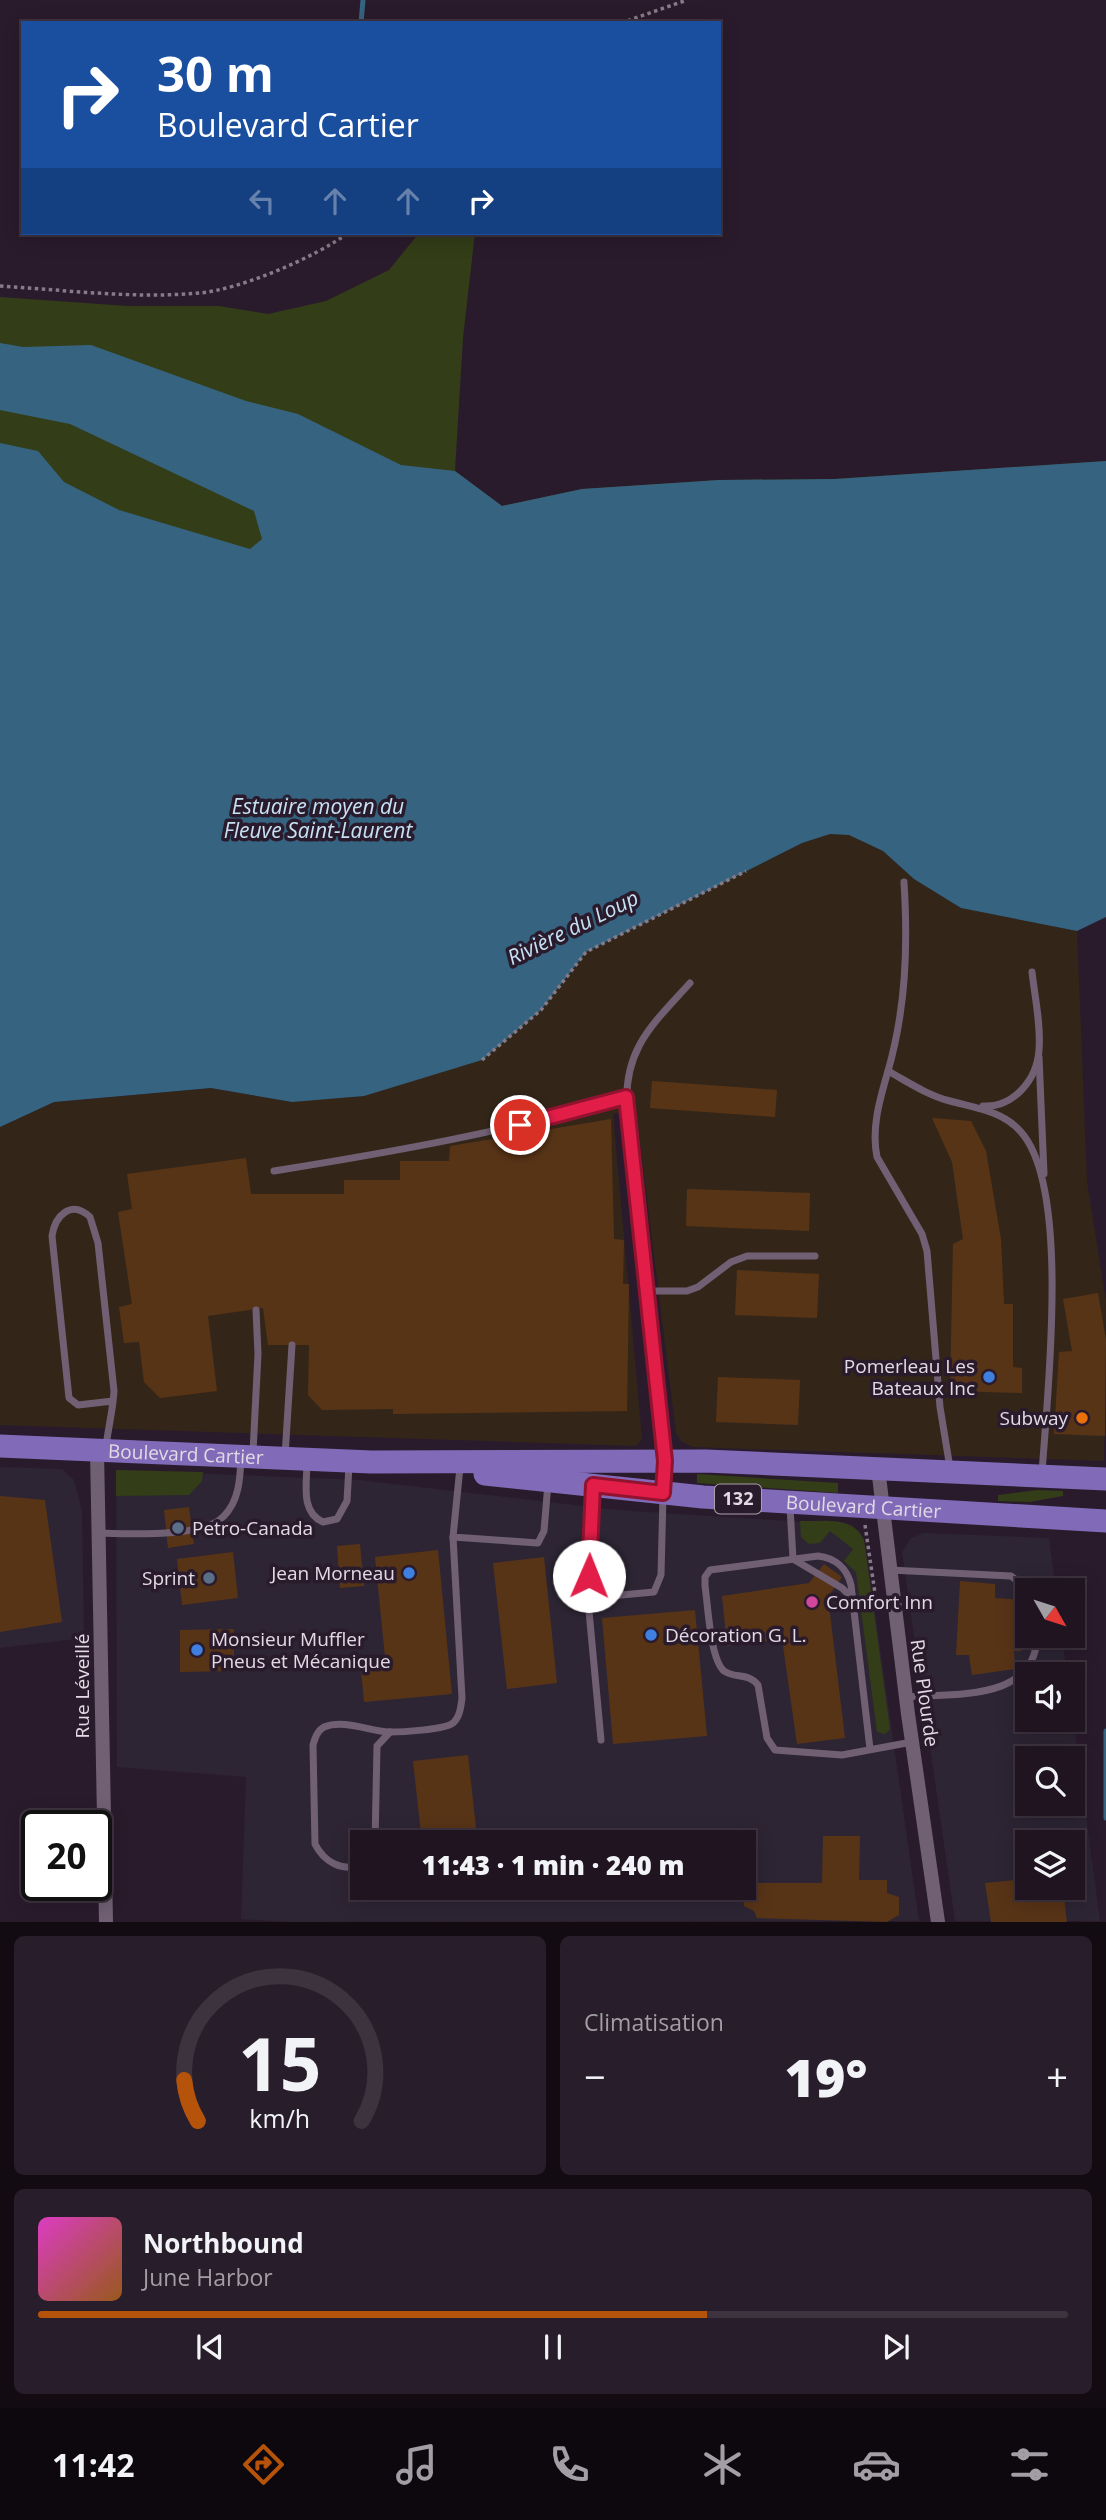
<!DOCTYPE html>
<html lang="fr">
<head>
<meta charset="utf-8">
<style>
	:root { --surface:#201421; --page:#281d2a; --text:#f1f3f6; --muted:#a29ea5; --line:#3d333f; --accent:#b45309 }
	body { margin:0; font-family:"Open Sans",sans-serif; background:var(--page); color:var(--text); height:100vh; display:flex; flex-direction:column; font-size:26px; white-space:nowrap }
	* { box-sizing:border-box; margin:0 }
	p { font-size:23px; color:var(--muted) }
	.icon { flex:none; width:38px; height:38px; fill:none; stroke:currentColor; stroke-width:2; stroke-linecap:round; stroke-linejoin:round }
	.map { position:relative; height:1922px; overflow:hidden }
	.side { display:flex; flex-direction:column; gap:14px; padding:14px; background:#120b12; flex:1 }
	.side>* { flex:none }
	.top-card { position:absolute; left:21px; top:21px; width:700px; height:214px; border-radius:0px; box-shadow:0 4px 18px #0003,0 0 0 2px var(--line); background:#1a4fa0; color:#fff; overflow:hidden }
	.needle { width:46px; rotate:129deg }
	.tools { position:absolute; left:1015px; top:1578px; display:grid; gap:14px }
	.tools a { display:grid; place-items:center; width:70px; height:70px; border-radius:0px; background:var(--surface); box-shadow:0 4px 18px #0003,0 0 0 2px var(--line); font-size:35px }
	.speed { position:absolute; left:21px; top:1810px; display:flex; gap:14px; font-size:35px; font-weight:700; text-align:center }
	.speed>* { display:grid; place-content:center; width:91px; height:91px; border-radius:50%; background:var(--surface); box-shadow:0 4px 18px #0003,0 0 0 2px var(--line); line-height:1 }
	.speed .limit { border:4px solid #111; border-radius:10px; background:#fff; color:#111 }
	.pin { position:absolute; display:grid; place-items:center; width:60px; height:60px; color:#fff; margin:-30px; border:4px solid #fff; border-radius:50%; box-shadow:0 2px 7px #0007 }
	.me { position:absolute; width:77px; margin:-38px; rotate:1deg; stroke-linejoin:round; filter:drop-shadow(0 0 5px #0008) }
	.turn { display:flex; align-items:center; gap:24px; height:147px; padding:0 21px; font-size:32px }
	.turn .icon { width:91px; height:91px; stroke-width:2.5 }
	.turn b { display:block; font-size:49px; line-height:60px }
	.lanes { display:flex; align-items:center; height:66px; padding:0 21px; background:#0003; justify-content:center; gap:35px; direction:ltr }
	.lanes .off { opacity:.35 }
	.big { font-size:52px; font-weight:800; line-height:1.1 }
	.side .card { flex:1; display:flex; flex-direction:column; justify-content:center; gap:10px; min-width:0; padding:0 24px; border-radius:10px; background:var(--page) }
	.side .dial { align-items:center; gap:0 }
	.dial svg { height:182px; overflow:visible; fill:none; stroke:var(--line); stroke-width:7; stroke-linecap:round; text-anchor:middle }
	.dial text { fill:var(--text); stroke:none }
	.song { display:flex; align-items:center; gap:21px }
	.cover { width:84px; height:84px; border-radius:10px; background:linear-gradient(135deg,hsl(310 70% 55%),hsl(30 70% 35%)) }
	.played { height:7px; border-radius:4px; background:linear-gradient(90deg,var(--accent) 65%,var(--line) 65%) }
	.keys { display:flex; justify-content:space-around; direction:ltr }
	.heat { display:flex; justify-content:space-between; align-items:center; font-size:38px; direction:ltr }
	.side .tiles { flex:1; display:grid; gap:14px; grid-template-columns:1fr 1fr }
	.card:last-child { grid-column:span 2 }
	.trip { position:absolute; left:350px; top:1830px; width:406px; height:70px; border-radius:0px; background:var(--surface); box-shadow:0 4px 18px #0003,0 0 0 2px var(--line); font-weight:800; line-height:70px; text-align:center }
	.tab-bar { display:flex; height:112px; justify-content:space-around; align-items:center; background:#0d080d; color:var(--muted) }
	.tab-bar .icon { width:49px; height:49px }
	.tab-bar .current { color:var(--accent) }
	.tab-bar b { font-size:32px; color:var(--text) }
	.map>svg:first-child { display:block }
	.commercial { fill:#2d2534; fill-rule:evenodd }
	.industrial { fill:#332619 }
	.green { fill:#333d18 }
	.water { fill:#366480 }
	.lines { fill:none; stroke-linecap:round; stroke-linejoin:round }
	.stream { stroke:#366480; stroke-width:5 }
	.building { fill:#583417 }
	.path { stroke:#887b89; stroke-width:3.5; stroke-dasharray:3.5 3.5; stroke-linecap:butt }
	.lane { stroke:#716074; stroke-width:7 }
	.street { stroke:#716074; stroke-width:14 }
	.primary { stroke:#816bb9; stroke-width:23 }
	.route-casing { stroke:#92132f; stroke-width:18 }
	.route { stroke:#e11d48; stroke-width:12 }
	.shop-dot { fill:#3f7fe0; stroke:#2a1b2c; stroke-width:2.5 }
	.food-dot { fill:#e8710a; stroke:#2a1b2c; stroke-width:2.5 }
	.service-dot { fill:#5c6f8a; stroke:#2a1b2c; stroke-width:2.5 }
	.hotel-dot { fill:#d1479c; stroke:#2a1b2c; stroke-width:2.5 }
	.labels { text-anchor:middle; stroke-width:7; stroke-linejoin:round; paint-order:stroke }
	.shield { fill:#2a1b2c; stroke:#aca0ad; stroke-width:2 }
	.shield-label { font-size:18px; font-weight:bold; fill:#e3d9e4 }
	.poi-label { font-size:19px; fill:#e3d9e4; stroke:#2a1b2c; text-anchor:end }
	.street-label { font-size:19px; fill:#e3d9e4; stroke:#2a1b2c }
	.water-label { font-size:21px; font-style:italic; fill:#c6e2f4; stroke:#2a1b2c }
</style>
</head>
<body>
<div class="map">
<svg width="1106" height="1922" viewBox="0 0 1106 1922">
	<rect width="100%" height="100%" fill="#2a1b2c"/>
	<g class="commercial">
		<polygon points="0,1467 62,1469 74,1480 82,1511 84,1638 0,1648"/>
		<path d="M116 1470 359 1480 617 1510 852 1525 864 1540 867 1557 919 1921 292 1922 241 1919 246 1777 117 1767ZM362 1843H744V1888H362Z"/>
		<path d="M924 1533 1049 1538 1056 1591H1027V1636H1062L1067 1675H1027V1720H1073V1717L1100 1921H955L902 1552 911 1538ZM1027 1759H1073V1804H1027ZM1027 1843H1073V1888H1027Z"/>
	</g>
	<polygon class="industrial" points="830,834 849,835 883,851 914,879 961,908 1077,931 1087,1182 1106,1301 1104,1461 693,1447 682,1442 676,1433 636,1109 613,1114 642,1439 636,1446 0,1425 0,1127 54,1102 212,1088 292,1102 541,1010 586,952 802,843"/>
	<g class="green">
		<polygon points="419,233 475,233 463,338 455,471 502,506 582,489 719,480 835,479 1106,461 813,770 0,469 0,297 128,306 219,306 268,314 326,301 389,270"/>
		<polygon points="116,1470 203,1472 202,1481 189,1495 116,1496"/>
		<polygon points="697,1474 838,1483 838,1493 697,1483"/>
		<polygon points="1037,1490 1063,1491 1063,1496 1030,1502 998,1501 998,1495"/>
		<path d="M800 1521C823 1522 853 1515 864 1540L890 1729 885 1734 877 1732 856 1572 844 1561 853 1549 830 1531 820 1543 809 1544 801 1537Z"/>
	</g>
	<polygon class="water" points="0,343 23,347 91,345 246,401 298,414 401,465 455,471 502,506 582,489 719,480 835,479 1106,461 1106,917 1077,931 961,908 914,879 883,851 849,835 830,834 802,843 586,952 541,1010 482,1060 364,1096 292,1102 211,1088 54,1102 0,1127 0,443 38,451 64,482 119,510 250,549 262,539 254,511 70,424 0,410"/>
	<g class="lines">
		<g class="stream">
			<polyline points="361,23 363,0"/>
			<polyline points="1106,1731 1106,1818"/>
		</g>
	</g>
	<g class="building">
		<polygon points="652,1081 777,1090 775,1117 650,1108"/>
		<polygon points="932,1118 971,1121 986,1151 1001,1239 1004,1304 1013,1304 1013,1367 1022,1368 1022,1393 950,1391 953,1244 963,1239 952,1162"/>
		<polygon points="611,1119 614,1239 624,1240 623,1284 629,1284 627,1411 393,1414 393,1409 322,1410 308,1395 309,1345 268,1345 263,1308 208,1316 217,1391 160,1398 144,1382 139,1342 124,1343 119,1307 132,1304 118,1212 132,1209 127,1174 246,1158 251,1194 344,1194 344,1180 400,1180 400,1161 449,1161 450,1146"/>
		<polygon points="687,1189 810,1193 809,1231 686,1226"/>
		<polygon points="737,1270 819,1274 817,1318 735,1315"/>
		<polygon points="1098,1293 1106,1340 1105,1436 1054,1434 1059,1352 1072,1351 1063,1299"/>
		<polygon points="718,1377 800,1380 798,1425 716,1422"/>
		<polygon points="0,1496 45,1500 62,1622 0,1632"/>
		<polygon points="189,1507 194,1544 168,1548 164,1510"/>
		<polygon points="360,1544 364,1586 340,1588 337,1546"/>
		<polygon points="438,1550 452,1694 364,1702 360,1660 385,1657 375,1557"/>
		<polygon points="233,1552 238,1598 182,1605 177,1559"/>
		<polygon points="544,1557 557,1683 507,1689 493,1563"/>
		<polygon points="824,1564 842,1577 828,1597 845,1738 797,1744 782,1639 727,1646 722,1596 809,1583"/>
		<polygon points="960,1581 995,1584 995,1598 1026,1600 1021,1651 1014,1651 1015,1669 972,1675 969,1655 956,1655"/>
		<polygon points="695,1610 707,1736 613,1744 602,1618"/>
		<polygon points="234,1629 234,1671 180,1672 180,1630"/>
		<polygon points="468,1755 477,1837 422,1843 413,1761"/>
		<polygon points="823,1836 860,1836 859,1880 887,1880 887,1893 899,1897 899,1915 887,1922 757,1918 754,1911 744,1906 743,1894 757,1883 822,1883"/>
		<polygon points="1027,1879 1027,1888 1063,1888 1067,1922 991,1922 985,1883"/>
	</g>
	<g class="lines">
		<g class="path">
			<polyline points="621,23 687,0"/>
			<path d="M0 286C66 290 134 299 199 293 239 290 316 257 348 233"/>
			<polyline points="482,1060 541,1010 586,952 746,871"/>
			<polyline points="865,1525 876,1600"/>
		</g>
		<g class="lane">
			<polyline points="1039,1057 1044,1174"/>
			<path d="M888 1071C906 1008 908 947 904 882"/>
			<path d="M983 1106C1013 1108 1037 1080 1039 1050 1041 1025 1035 998 1032 972"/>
			<path d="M627 1110C623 1049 652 1025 690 983"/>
			<path d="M274 1171C392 1152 511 1131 626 1097"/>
			<polyline points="646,1291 687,1291 698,1287 731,1262 747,1256 815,1256"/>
			<path d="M106 1447C108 1428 113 1410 114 1391L98 1243 90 1217C71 1199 55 1216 52 1236L69 1398 78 1405 113 1401"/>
			<polyline points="253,1452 258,1354 256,1310"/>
			<polyline points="285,1456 292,1345"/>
			<path d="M307 1462C307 1483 300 1512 323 1522L337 1519 347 1501 349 1465"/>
			<polyline points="460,1467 453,1537 538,1543 544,1531 548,1483"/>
			<path d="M950 1468 940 1407 927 1251 922 1234 877 1157C871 1128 880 1099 888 1071 908 1082 927 1095 950 1101 975 1108 1003 1111 1021 1132 1071 1188 1047 1397 1042 1473"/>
			<polyline points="593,1489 589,1611 601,1740"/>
			<polyline points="790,1507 793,1559 842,1588 853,1599"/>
			<path d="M100 1533C129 1534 204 1538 224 1516 239 1501 240 1479 241 1459"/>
			<polyline points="890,1570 1011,1576 1030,1591"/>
			<polyline points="589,1598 654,1592 661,1575 663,1495"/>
			<path d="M906 1697C954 1693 1036 1702 1037 1636"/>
			<path d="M870 1749 851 1585C847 1568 835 1558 818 1556L710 1570 705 1577V1586C708 1605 710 1659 724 1671 735 1679 748 1672 758 1685L767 1738 775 1750 842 1755 912 1742"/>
			<polyline points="375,1843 377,1746 390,1732"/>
			<path d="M362 1865C342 1872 324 1862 315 1844L313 1745C315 1738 317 1731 324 1727 344 1719 369 1731 389 1732 401 1732 444 1730 453 1723 460 1717 461 1706 462 1698L453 1537"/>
		</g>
		<g class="street">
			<polyline points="627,1110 665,1461 663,1493"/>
			<polyline points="97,1451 106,1922"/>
			<polyline points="878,1468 908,1714 938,1922"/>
		</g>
		<g class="primary">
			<path id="s1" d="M0 1446 371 1462 706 1461 1106 1479"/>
			<path id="s2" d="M485 1474 703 1497 1106 1521"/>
		</g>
	</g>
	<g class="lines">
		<g class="route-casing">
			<polyline id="route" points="520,1125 626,1097 665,1461 663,1493 593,1485 589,1576"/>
		</g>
		<use href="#route" class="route"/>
	</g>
	<g class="shop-dot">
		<circle cx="989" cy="1377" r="7"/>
		<circle cx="409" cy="1573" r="7"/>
		<circle cx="651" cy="1635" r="7"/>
		<circle cx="197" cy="1650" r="7"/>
	</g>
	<circle class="food-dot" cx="1082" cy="1418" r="7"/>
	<g class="service-dot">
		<circle cx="178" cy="1528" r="7"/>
		<circle cx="209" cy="1578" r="7"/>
	</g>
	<circle class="hotel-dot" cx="812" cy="1602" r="7"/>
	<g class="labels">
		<rect class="shield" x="715" y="1484.5" width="46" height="29" rx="5"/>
		<g class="shield-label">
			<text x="738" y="1505">132</text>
		</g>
		<g class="poi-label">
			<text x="975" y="1373">Pomerleau Les<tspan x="975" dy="22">Bateaux Inc</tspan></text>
			<text x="1068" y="1425">Subway</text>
			<text x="192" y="1535" text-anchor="start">Petro-Canada</text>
			<text x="395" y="1580">Jean Morneau</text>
			<text x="195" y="1585">Sprint</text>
			<text x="826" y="1609" text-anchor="start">Comfort Inn</text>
			<text x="665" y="1642" text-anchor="start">Décoration G. L.</text>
			<text x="211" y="1646" text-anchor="start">Monsieur Muffler<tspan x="211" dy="22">Pneus et Mécanique</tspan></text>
		</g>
		<g class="street-label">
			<text dy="7" stroke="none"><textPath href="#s1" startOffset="186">Boulevard Cartier</textPath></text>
			<text dy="7" stroke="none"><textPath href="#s2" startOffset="380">Boulevard Cartier</textPath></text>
			<text transform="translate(82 1686) rotate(-90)" y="7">Rue Léveillé</text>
			<text transform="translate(925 1693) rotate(82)" y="7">Rue Plourde</text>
		</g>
		<g class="water-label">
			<text x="318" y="814">Estuaire moyen du<tspan x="318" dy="24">Fleuve Saint-Laurent</tspan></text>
			<text transform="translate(573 928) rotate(-26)" y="7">Rivière du Loup</text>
		</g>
	</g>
</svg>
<div class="tools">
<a><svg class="needle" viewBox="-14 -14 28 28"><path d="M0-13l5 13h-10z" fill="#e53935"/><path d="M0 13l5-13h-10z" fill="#a29ea5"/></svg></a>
<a><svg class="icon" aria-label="sound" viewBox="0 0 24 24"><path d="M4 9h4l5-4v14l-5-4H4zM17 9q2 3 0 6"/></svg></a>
<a><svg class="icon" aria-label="search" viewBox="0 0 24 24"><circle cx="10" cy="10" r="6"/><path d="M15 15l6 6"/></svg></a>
<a><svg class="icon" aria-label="layers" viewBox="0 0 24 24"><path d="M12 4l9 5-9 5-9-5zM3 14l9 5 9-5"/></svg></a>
</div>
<div class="speed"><div class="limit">20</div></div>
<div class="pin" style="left:520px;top:1125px;background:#d93025"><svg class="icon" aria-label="arrive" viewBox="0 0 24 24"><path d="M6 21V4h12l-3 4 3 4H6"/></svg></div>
<svg class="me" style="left:589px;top:1576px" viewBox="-20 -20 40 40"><circle r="19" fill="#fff"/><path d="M0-13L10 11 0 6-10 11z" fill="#e11d48"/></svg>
<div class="trip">11:43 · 1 min · 240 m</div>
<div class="top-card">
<div class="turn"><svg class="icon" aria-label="right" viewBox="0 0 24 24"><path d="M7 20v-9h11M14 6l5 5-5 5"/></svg><div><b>30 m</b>Boulevard Cartier</div></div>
<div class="lanes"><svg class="icon off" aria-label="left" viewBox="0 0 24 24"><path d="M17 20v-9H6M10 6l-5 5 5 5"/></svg><svg class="icon off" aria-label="ahead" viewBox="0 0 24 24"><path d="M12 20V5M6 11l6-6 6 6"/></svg><svg class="icon off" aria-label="ahead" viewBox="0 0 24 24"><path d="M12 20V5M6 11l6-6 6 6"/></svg><svg class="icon" aria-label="right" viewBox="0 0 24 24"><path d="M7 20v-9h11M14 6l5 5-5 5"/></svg></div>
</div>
</div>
<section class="side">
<div class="tiles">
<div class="card dial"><svg viewBox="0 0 100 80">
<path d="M14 69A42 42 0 1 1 86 69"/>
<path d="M14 69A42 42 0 0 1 8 51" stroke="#b45309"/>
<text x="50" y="56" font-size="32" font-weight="700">15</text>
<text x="50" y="72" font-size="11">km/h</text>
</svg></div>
<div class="card"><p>Climatisation</p>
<div class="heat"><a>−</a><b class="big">19°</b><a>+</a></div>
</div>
<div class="card">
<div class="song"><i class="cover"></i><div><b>Northbound</b><p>June Harbor</p></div></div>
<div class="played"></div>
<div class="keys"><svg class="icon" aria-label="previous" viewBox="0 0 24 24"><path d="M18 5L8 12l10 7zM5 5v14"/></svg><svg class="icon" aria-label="pause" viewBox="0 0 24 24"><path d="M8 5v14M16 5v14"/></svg><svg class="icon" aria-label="next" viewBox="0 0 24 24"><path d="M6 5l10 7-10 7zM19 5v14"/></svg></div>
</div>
</div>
</section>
<nav class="tab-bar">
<b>11:42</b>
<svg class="icon current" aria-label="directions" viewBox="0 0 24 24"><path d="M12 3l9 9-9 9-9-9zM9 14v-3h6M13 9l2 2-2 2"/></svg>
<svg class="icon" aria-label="music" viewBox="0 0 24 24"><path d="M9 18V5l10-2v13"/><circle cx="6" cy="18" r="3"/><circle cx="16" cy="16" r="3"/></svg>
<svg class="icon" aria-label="phone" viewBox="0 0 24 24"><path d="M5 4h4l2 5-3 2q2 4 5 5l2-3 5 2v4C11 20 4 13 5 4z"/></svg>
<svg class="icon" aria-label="climate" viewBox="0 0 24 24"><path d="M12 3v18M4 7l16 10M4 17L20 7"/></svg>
<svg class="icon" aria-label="car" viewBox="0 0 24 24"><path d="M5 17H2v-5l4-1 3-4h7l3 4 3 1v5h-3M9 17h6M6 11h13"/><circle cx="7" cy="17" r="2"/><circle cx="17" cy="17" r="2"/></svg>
<svg class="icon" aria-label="filters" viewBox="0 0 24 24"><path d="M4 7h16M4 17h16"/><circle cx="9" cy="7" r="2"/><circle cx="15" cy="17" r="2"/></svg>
</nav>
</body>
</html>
